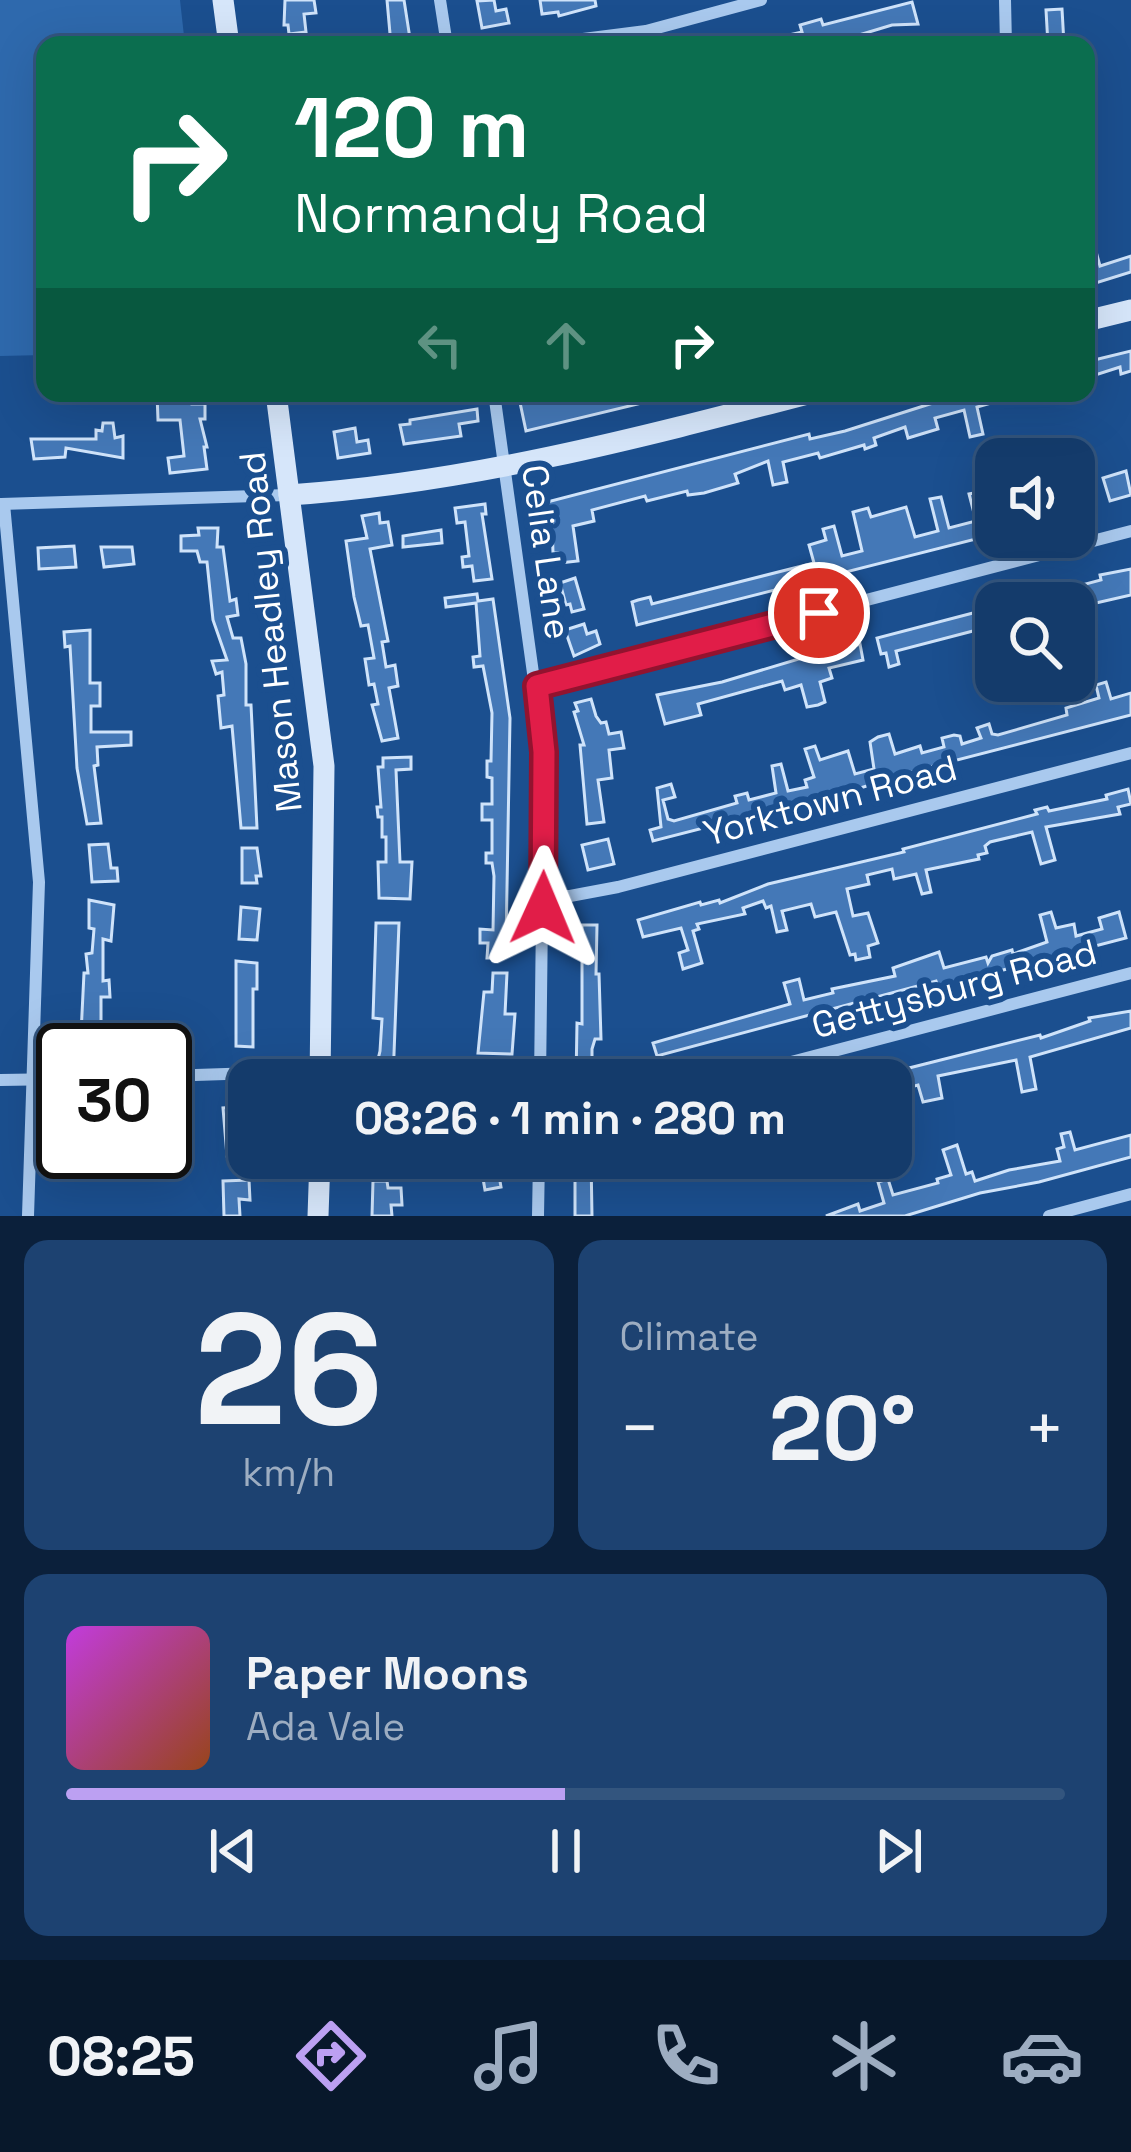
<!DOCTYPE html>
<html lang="en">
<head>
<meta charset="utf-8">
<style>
	:root { --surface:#143b6b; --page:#1d4271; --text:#f1f3f6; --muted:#9dadc1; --line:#33557e; --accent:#bca0f2 }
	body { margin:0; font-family:"Space Grotesk",sans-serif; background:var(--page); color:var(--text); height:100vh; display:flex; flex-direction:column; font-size:45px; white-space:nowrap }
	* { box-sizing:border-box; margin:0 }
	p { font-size:39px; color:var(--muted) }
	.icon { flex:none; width:66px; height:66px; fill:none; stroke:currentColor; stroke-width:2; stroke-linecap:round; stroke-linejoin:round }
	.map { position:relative; height:1216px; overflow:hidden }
	.details { display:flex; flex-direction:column; gap:24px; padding:24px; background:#0b203b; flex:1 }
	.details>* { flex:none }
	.hud { position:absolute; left:36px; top:36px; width:1059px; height:366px; border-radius:24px; box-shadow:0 12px 48px #0002,0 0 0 3px var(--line); background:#0b6e4f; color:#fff; overflow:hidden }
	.tools { position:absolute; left:975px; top:438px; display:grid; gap:24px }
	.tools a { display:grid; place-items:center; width:120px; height:120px; border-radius:24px; background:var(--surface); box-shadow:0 12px 48px #0002,0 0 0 3px var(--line); font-size:60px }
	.speed { position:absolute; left:36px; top:1023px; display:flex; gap:24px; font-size:60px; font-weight:700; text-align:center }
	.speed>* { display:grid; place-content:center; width:156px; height:156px; border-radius:50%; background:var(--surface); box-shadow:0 12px 48px #0002,0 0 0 3px var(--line); line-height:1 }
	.speed .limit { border:6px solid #111; border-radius:18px; background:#fff; color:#111 }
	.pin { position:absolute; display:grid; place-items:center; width:102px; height:102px; color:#fff; margin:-51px; border:6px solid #fff; border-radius:50%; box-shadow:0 3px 12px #0007 }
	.me { position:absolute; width:132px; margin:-66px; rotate:1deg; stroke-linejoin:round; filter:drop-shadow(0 0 9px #0008) }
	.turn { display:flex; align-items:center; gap:42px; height:252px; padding:0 60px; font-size:54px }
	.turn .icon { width:156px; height:156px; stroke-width:2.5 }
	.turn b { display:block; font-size:84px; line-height:102px }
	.lanes { display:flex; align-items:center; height:114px; padding:0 60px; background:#0003; justify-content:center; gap:60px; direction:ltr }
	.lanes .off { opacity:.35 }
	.big { font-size:90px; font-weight:700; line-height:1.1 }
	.details .widget { flex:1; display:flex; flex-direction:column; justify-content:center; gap:18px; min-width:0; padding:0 42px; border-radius:24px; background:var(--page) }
	.details .dial { align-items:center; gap:0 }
	.dial b { font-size:156px; line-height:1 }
	.song { display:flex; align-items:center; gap:36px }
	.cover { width:144px; height:144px; border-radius:18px; background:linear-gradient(135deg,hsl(290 70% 55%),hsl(20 70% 35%)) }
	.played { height:12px; border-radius:6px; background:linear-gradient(90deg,var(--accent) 50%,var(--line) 50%) }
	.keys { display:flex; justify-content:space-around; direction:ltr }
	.heat { display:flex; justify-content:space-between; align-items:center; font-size:66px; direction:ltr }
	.details .tiles { flex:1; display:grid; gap:24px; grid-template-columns:1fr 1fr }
	.widget:last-child { grid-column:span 2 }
	.trip { position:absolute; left:228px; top:1059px; width:684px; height:120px; border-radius:24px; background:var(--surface); box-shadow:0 12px 48px #0002,0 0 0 3px var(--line); font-weight:700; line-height:120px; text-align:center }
	.menu { display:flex; height:192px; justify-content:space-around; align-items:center; background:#08182b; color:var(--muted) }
	.menu .icon { width:84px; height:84px }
	.menu .on { color:var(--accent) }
	.menu b { font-size:54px; color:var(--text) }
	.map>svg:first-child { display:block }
	.green { fill:#2e69ad }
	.building { fill:#4478b7; stroke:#cfe3fa; stroke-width:3 }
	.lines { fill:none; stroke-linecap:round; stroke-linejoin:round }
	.street { stroke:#a9c9ee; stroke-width:12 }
	.secondary { stroke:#d6e6fa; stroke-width:21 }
	.route-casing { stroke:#92132f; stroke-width:30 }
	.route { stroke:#e11d48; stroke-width:21 }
	.labels { text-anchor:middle; stroke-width:12; stroke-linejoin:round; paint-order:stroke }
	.street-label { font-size:36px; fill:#fff; stroke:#1b4f8f }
</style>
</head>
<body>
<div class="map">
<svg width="1131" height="1216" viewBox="0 0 1131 1216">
	<rect width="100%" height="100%" fill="#1b4f8f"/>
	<polygon class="green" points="0,0 180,0 185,45 45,45 45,355 0,356"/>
	<g class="building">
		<polygon points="285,0 314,0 316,13 304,14 306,32 289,34 288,25 284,25"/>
		<polygon points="387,0 404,0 411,45 391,45"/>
		<polygon points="494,0 496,11 506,9 509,23 482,28 477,1"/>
		<polygon points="540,0 595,0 596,6 559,16 558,12 542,14"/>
		<polygon points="912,2 918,24 892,25 826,45 763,45 763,41 802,32 800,25 821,19 823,25"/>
		<polygon points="1062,9 1064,44 1048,45 1046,10"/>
		<polygon points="1089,226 1100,266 1131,256 1131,272 1086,286 1086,227"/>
		<polygon points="1131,351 1131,371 1121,374 1120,367 1086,378 1086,362"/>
		<polygon points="192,393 192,404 205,404 205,419 200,419 207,447 204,447 207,469 170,473 168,458 184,456 180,420 158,420 157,394"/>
		<polygon points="518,393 535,393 536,402 569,396 570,402 599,393 662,393 663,398 526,431"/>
		<polygon points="966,393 1015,393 1016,396 977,407 983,434 970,437 964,410 935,418 938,429 908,438 905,427 874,438 876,445 865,449 864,445 820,458 818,453 783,462 787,482 773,485 768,461 735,474 738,483 704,493 688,495 687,491 647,501 645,496 592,510 594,521 573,526 578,561 559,563 558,553 553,553 552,520 547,502 809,434 810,439 845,431 933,403 931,398 943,394 945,399"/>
		<polygon points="477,409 478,421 459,424 461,436 404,444 400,425 410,424 410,420"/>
		<polygon points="103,423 113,423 115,438 123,436 123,458 66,448 65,457 34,459 31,439 96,439 96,430 102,431"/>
		<polygon points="355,428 357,442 368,440 370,453 338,458 334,432"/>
		<polygon points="1126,471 1131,495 1110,501 1103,478"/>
		<polygon points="979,492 986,518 996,515 996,530 983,533 984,537 637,625 632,602 638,600 650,597 652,604 814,563 809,545 826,540 823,529 834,526 842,556 862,551 853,512 868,508 871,517 906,507 915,537 938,531 930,499 941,497 949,528 976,521 969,494"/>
		<polygon points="485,504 486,514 482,514 492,579 474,581 472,566 463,567 462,557 469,556 465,522 457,523 455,508"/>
		<polygon points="379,513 380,523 388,522 392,545 370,549 388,641 382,642 386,667 395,665 398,686 389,688 398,738 382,741 372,705 378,704 374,684 369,685 365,659 374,658 368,625 361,626 354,597 346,541 367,538 362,516"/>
		<polygon points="198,528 218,528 217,547 223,547 230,601 236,599 238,615 227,617 233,638 241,638 246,664 246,705 251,705 257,828 241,828 232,726 221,728 218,696 224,695 222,672 216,674 212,661 227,660 213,620 207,562 200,562 197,551 181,551 181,536 199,535"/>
		<polygon points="441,530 442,543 403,547 403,536"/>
		<polygon points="74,546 76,567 39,569 38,548"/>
		<polygon points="101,547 132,547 134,564 104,567"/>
		<polygon points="1131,569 1131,595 1096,603 1094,598 1073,603 1030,603 1029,599 1101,580 1100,575"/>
		<polygon points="575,578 584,609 572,612 570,604 566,605 560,583"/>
		<polygon points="477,594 478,601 493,599 510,718 506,944 503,944 502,958 487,958 488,943 480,943 480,929 493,930 494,876 492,863 486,863 486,853 492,853 492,820 482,820 482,804 492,804 492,778 487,777 487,761 491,761 492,713 483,666 474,667 473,657 480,656 476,603 446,607 445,598"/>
		<polygon points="996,607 996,625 896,651 899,664 889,667 886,653 881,654 877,638"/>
		<polygon points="584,624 587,634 596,631 600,644 574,656 565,630"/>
		<polygon points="90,630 90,683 100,683 100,706 91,706 91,732 131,732 131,745 97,747 98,765 94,766 101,823 87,824 77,768 70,646 65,647 64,632"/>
		<polygon points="860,644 863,660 829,668 832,678 820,682 825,702 818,705 807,707 801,685 785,690 782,681 698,704 701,715 665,724 657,695 722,682 812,655 813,660"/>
		<polygon points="1106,682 1111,699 1131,693 1131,715 926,768 860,788 861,792 845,797 844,792 653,841 650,830 661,827 657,788 671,784 675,797 663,800 668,819 674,821 737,803 735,796 747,793 749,800 776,793 772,766 781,764 788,791 807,787 805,780 814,777 805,749 815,746 820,760 848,751 855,774 874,769 870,742 878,737 889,734 895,754 920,746 922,753 944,747 942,738 954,735 960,736 962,744 981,738 977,728 989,724 992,734 998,735 1067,715 1066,708 1099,698 1096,685"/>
		<polygon points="591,699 596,716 601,723 606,722 609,734 621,732 624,748 609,750 612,778 598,780 604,822 587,824 580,745 584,745 574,712 578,711 575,703"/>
		<polygon points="411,757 411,769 396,770 400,862 412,862 410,899 379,898 378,862 386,862 386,837 382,837 382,817 378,817 377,807 381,807 378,767 383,767 383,758"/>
		<polygon points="1128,789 1131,804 1118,807 1120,814 1046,827 1055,860 1041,864 1032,832 990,842 985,846 987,853 978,855 979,859 926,870 931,892 922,894 916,874 894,879 892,869 867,875 869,884 847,889 853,916 868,913 878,943 868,946 870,957 856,960 855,954 850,955 836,912 815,917 811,904 782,911 787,930 777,932 771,906 766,908 763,901 743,908 745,914 697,924 699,929 693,931 702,963 683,969 679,953 688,950 681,928 643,937 638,920 700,902 701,905 719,900 720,903 768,884 904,852 903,849 1037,814 1035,810 1047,807 1049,811 1107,799 1106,795"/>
		<polygon points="608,839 614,864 588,870 582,845"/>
		<polygon points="108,844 111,868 117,868 118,881 92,882 89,845"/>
		<polygon points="242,848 257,848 261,876 256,876 257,883 242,883"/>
		<polygon points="89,900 114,905 111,941 103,939 103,981 109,980 110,997 101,997 101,1037 112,1038 112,1050 90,1050 90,1032 81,1034 84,973 88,973 86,954 92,953 94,929 89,928"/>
		<polygon points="241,907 260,909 257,940 239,939"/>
		<polygon points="1051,912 1056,928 1074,924 1076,936 1102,929 1099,918 1119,912 1126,938 938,987 936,981 657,1056 653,1043 790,1004 784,983 799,979 804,1000 833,993 832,989 895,976 893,968 939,952 944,968 986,957 988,963 992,956 1012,950 1013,954 1047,942 1040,915"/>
		<polygon points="376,923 399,923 393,1080 373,1080 380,1051 382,1019 373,1018"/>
		<polygon points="582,925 597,925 596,974 599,974 601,1039 595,1039 592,1049 592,1080 576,1080 577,1023 582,1024"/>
		<polygon points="236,961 257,963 257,989 253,989 253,1047 236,1046"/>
		<polygon points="493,973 507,973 505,1014 515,1014 512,1054 478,1053 484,992 492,992"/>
		<polygon points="1131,1011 1131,1028 1030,1057 1036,1089 1022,1092 1016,1060 938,1076 942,1098 923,1102 918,1085 891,1092 891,1074 909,1068 1040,1035 1041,1038 1090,1021 1089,1018"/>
		<polygon points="238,1107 239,1131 247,1129 247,1157 227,1156 223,1108"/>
		<polygon points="1070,1132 1075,1150 1131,1135 1131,1157 1039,1182 980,1193 905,1216 826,1216 858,1204 860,1211 884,1203 878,1182 888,1179 893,1195 938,1183 937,1179 951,1175 943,1150 957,1145 966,1174 972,1172 975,1181 1009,1170 1060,1161 1057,1149 1064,1147 1061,1134"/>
		<polygon points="496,1158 501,1187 485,1190 480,1161"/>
		<polygon points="575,1158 591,1158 592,1216 575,1216"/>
		<polygon points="249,1180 250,1200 239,1199 240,1216 224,1216 223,1181"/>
		<polygon points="373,1181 387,1181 388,1188 401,1188 402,1205 391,1205 392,1216 372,1216"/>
	</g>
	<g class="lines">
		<g class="street">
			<polyline points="440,0 447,45"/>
			<polyline points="1005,0 1006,45"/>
			<polyline points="536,45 646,31 761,0"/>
			<polyline points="494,393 544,752 540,1080"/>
			<polyline points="1,504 289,495"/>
			<polyline points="4,504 39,882 28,1216"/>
			<polyline points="537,686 1131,531"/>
			<polyline points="543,896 570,896 618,887 1131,753"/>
			<polyline points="165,1076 320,1071"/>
			<polyline points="0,1080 63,1079"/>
			<polyline points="723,1080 1131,973"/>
			<polyline points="319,1167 370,1158"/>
			<polyline points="538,1216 539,1158"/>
			<polyline points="1049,1216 1131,1194"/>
		</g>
		<g class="secondary">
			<polyline points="223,0 229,45"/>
			<polyline points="1086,321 1131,310"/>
			<polyline points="276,393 324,766 320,1080"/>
			<path d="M289 495C468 483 639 438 811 393"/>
			<polyline points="318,1216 320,1158"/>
		</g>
	</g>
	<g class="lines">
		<g class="route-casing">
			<polyline id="route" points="543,908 544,752 537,686 819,613"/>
		</g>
		<use href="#route" class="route"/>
	</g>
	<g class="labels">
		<g class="street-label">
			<text transform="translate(547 552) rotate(82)" y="13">Celia Lane</text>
			<text transform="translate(270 632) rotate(-96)" y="13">Mason Headley Road</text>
			<text transform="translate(830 800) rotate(-15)" y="13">Yorktown Road</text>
			<text transform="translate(954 988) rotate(-15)" y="13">Gettysburg Road</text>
		</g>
	</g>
</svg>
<div class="tools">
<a><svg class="icon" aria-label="sound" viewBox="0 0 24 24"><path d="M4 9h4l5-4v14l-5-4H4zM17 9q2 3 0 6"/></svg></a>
<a><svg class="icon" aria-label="search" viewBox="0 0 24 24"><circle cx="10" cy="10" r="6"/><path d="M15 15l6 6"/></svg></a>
</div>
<div class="speed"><div class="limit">30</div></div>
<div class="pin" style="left:819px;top:613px;background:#d93025"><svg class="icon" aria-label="arrive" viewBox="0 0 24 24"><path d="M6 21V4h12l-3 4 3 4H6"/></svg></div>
<svg class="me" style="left:543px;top:908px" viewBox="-20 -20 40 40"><path d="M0-17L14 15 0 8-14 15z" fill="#e11d48" stroke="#fff" stroke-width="4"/></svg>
<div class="trip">08:26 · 1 min · 280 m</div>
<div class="hud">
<div class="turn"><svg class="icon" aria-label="right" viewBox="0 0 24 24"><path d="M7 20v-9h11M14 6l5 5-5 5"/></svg><div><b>120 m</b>Normandy Road</div></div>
<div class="lanes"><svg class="icon off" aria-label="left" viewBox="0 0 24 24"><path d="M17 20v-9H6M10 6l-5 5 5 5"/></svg><svg class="icon off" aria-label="ahead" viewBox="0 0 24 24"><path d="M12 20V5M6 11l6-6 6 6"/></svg><svg class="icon" aria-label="right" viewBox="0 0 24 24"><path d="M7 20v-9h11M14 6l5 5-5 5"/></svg></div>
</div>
</div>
<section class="details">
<div class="tiles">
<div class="widget dial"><b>26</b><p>km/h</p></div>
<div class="widget"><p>Climate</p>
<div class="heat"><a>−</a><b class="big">20°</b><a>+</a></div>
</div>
<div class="widget">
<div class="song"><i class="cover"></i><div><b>Paper Moons</b><p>Ada Vale</p></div></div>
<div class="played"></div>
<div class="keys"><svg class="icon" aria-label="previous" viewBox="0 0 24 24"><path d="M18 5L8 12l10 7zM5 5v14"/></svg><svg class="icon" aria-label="pause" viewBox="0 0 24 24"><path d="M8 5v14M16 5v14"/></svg><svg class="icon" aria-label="next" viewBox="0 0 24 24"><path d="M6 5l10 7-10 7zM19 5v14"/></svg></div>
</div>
</div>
</section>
<nav class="menu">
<b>08:25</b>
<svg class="icon on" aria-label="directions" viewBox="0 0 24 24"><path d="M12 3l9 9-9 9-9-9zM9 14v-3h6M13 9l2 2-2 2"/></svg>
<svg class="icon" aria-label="music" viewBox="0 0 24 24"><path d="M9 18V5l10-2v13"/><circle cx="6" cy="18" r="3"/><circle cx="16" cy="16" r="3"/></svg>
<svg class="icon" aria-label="phone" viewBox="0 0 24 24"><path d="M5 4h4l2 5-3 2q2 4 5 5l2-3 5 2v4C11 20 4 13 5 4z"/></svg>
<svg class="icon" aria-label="climate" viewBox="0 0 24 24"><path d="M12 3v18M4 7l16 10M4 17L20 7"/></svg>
<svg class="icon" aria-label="car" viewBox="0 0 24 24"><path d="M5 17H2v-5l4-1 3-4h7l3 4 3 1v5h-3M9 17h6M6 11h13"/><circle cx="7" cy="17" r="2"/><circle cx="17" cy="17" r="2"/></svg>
</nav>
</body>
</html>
